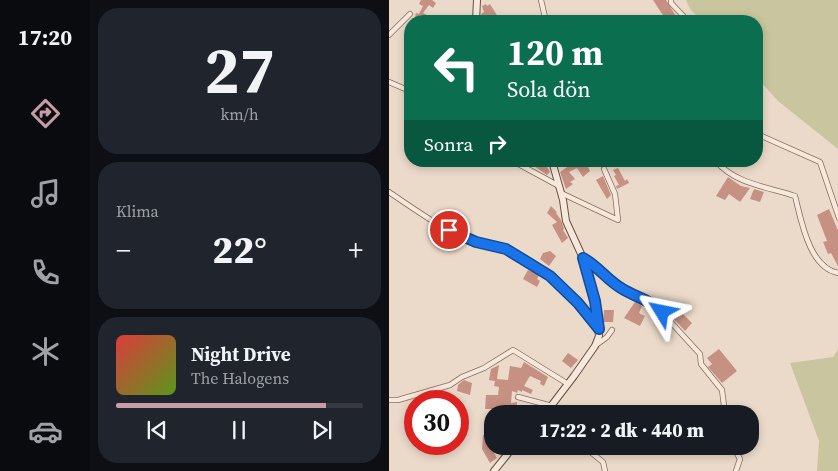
<!DOCTYPE html>
<html lang="tr">
<head>
<meta charset="utf-8">
<style>
	:root { --surface:#171b24; --page:#20242c; --text:#f1f3f6; --muted:#9ea1a6; --line:#363941; --accent:#c69da8 }
	body { margin:0; font-family:"Source Serif 4",serif; background:var(--page); color:var(--text); height:100vh; display:flex; flex-direction:column; font-size:19px; white-space:nowrap }
	* { box-sizing:border-box; margin:0 }
	p { font-size:16px; color:var(--muted) }
	.icon { flex:none; width:28px; height:28px; fill:none; stroke:currentColor; stroke-width:2; stroke-linecap:round; stroke-linejoin:round }
	.map { position:relative; flex:1; overflow:hidden }
	.panel { display:flex; flex-direction:column; gap:8px; padding:8px; background:#0d0f14; width:299px }
	.panel>* { flex:none }
	.top-card { position:absolute; left:15px; top:15px; width:359px; height:152px; border-radius:20px; box-shadow:0 2px 8px #0003; background:#0b6e4f; color:#fff; overflow:hidden }
	.speed { position:absolute; left:15px; top:390px; display:flex; gap:10px; font-size:25px; font-weight:700; text-align:center }
	.speed>* { display:grid; place-content:center; width:65px; height:65px; border-radius:50%; background:var(--surface); box-shadow:0 2px 8px #0003; line-height:1 }
	.speed .limit { border:8px solid #d22; background:#fff; color:#111 }
	.pin { position:absolute; display:grid; place-items:center; width:42px; height:42px; color:#fff; margin:-21px; border:2px solid #fff; border-radius:50%; box-shadow:0 1px 5px #0007 }
	.me { position:absolute; width:55px; margin:-28px; rotate:305deg; stroke-linejoin:round; filter:drop-shadow(0 0 4px #0008) }
	.turn { display:flex; align-items:center; gap:18px; height:105px; padding:0 20px; font-size:22px }
	.turn .icon { width:65px; height:65px; stroke-width:2.5 }
	.turn b { display:block; font-size:35px; line-height:42px }
	.then { display:flex; align-items:center; height:48px; padding:0 20px; background:#0003; gap:10px; font-size:19px }
	.big { font-size:38px; font-weight:800; line-height:1.1 }
	.panel .tile { flex:1; display:flex; flex-direction:column; justify-content:center; gap:8px; min-width:0; padding:0 18px; border-radius:20px; background:var(--page) }
	.panel .dial { align-items:center; gap:0 }
	.dial b { font-size:65px; line-height:1 }
	.song { display:flex; align-items:center; gap:15px }
	.cover { width:60px; height:60px; border-radius:8px; background:linear-gradient(135deg,hsl(0 70% 55%),hsl(90 70% 35%)) }
	.played { height:5px; border-radius:2px; background:linear-gradient(90deg,var(--accent) 85%,var(--line) 85%) }
	.keys { display:flex; justify-content:space-around; direction:ltr }
	.heat { display:flex; justify-content:space-between; align-items:center; font-size:28px; direction:ltr }
	.trip { position:absolute; left:95px; top:405px; width:275px; height:50px; border-radius:20px; background:var(--surface); box-shadow:0 2px 8px #0003; font-weight:800; line-height:50px; text-align:center }
	main { display:flex; flex:1; min-height:0 }
	.menu { display:flex; flex-direction:column; width:90px; justify-content:space-around; align-items:center; background:#090b0e; color:var(--muted) }
	.menu .icon { width:35px; height:35px }
	.menu .current { color:var(--accent) }
	.menu b { font-size:22px; color:var(--text) }
	.map>svg:first-child { display:block }
	.green { fill:#c9c59e }
	.building { fill:#c69183 }
	.lines { fill:none; stroke-linecap:round; stroke-linejoin:round }
	.street-casing { stroke:#866c5f; stroke-width:6 }
	.secondary-casing { stroke:#684e42; stroke-width:8 }
	.street { stroke:#f6e9dc; stroke-width:4.5 }
	.secondary { stroke:#f6e9dc; stroke-width:6 }
	.route-casing { stroke:#114b97; stroke-width:12 }
	.route { stroke:#1a73e8; stroke-width:9 }
</style>
</head>
<body>
<main>
<nav class="menu">
<b>17:20</b>
<svg class="icon current" aria-label="directions" viewBox="0 0 24 24"><path d="M12 3l9 9-9 9-9-9zM9 14v-3h6M13 9l2 2-2 2"/></svg>
<svg class="icon" aria-label="music" viewBox="0 0 24 24"><path d="M9 18V5l10-2v13"/><circle cx="6" cy="18" r="3"/><circle cx="16" cy="16" r="3"/></svg>
<svg class="icon" aria-label="phone" viewBox="0 0 24 24"><path d="M5 4h4l2 5-3 2q2 4 5 5l2-3 5 2v4C11 20 4 13 5 4z"/></svg>
<svg class="icon" aria-label="climate" viewBox="0 0 24 24"><path d="M12 3v18M4 7l16 10M4 17L20 7"/></svg>
<svg class="icon" aria-label="car" viewBox="0 0 24 24"><path d="M5 17H2v-5l4-1 3-4h7l3 4 3 1v5h-3M9 17h6M6 11h13"/><circle cx="7" cy="17" r="2"/><circle cx="17" cy="17" r="2"/></svg>
</nav>
<section class="panel">
<div class="tile dial"><b>27</b><p>km/h</p></div>
<div class="tile"><p>Klima</p>
<div class="heat"><a>−</a><b class="big">22°</b><a>+</a></div>
</div>
<div class="tile">
<div class="song"><i class="cover"></i><div><b>Night Drive</b><p>The Halogens</p></div></div>
<div class="played"></div>
<div class="keys"><svg class="icon" aria-label="previous" viewBox="0 0 24 24"><path d="M18 5L8 12l10 7zM5 5v14"/></svg><svg class="icon" aria-label="pause" viewBox="0 0 24 24"><path d="M8 5v14M16 5v14"/></svg><svg class="icon" aria-label="next" viewBox="0 0 24 24"><path d="M6 5l10 7-10 7zM19 5v14"/></svg></div>
</div>
</section>
<div class="map">
<svg width="450" height="471" viewBox="0 0 450 471">
	<rect width="100%" height="100%" fill="#ebdaca"/>
	<g class="green">
		<polygon points="297,0 449,0 449,149 389,101 368,78 368,21 313,21 301,9"/>
		<polygon points="449,350 449,471 428,471 430,441 401,363 444,357"/>
	</g>
	<g class="building">
		<polygon points="32,0 43,0 47,3 44,8 40,5 34,13 38,15 34,21 25,21 27,13 30,14 34,6 30,4"/>
		<polygon points="264,0 277,0 290,21 270,21 275,17"/>
		<polygon points="97,4 98,6 101,4 111,20 96,21 92,14 95,12 93,6"/>
		<polygon points="149,161 158,162 158,167 161,172 158,175 145,166"/>
		<polygon points="187,161 196,161 201,171 194,177 188,168 180,172 186,179 181,182 184,184 177,189 171,172"/>
		<polygon points="229,168 236,181 238,179 240,183 228,189 227,186 230,185 225,176 227,175 224,170"/>
		<polygon points="214,176 222,195 218,199 207,180"/>
		<polygon points="339,177 352,186 361,188 351,202 340,194 336,200 327,196"/>
		<polygon points="365,189 375,192 371,202 361,199"/>
		<polygon points="162,206 168,212 167,213 172,220 175,229 174,230 179,238 173,243 163,225 168,222 158,213"/>
		<polygon points="440,209 450,233 450,268 442,253 439,254 434,242 438,241 428,215"/>
		<polygon points="161,251 167,256 160,266 151,259 154,253"/>
		<polygon points="139,270 150,275 148,279 151,281 148,287 134,279"/>
		<polygon points="246,302 253,306 250,313 256,316 251,326 235,318"/>
		<polygon points="215,310 225,310 224,322 214,322"/>
		<polygon points="291,311 303,323 296,331 284,318"/>
		<polygon points="330,349 348,371 333,383 319,367 323,364 318,358"/>
		<polygon points="179,353 189,360 182,368 173,361"/>
		<polygon points="135,362 159,377 155,386 151,384 152,381 141,376 135,386 144,390 142,394 133,390 133,392 129,390 128,393 123,391 122,403 128,402 128,406 122,407 122,405 113,405 113,409 96,409 97,395 109,395 110,387 105,386 106,381 100,380 102,369 110,365 108,379 119,380 121,366 132,368"/>
		<polygon points="75,380 83,383 81,395 68,391 69,385"/>
		<polygon points="94,435 99,436 100,445 102,447 112,448 111,454 105,453 108,458 101,463 93,449"/>
	</g>
	<g class="lines">
		<g class="street-casing">
			<g id="street">
				<polyline points="152,0 156,17 159,21"/>
				<polyline points="282,0 282,3 299,21"/>
				<polyline points="0,35 21,14"/>
				<polyline points="0,82 21,91"/>
				<polyline points="368,134 431,162 450,218"/>
				<polyline points="124,161 170,186"/>
				<path d="M327 161C346 184 379 187 406 196 412 219 420 269 450 273"/>
				<path d="M0 192C28 211 54 230 86 242 97 245 110 245 119 251 159 273 181 293 209 327"/>
				<polyline points="172,193 229,220 226,194 215,169"/>
				<polyline points="194,258 204,263 231,288 266,305 311,354 312,364 333,390 336,414"/>
				<polyline points="207,345 218,337 223,330"/>
				<polyline points="129,397 163,406"/>
				<polyline points="0,400 9,400 61,385 73,377 95,368 124,350 179,384"/>
				<polyline points="194,446 214,462 216,471"/>
				<polyline points="344,446 351,459 347,471"/>
			</g>
		</g>
		<g class="secondary-casing">
			<g id="secondary">
				<polyline points="87,21 88,0"/>
				<polyline points="156,414 185,376 206,346 210,336 206,301 193,256 177,221 174,200 163,161"/>
				<polyline points="105,471 125,446"/>
			</g>
		</g>
		<use href="#street" class="street"/>
		<use href="#secondary" class="secondary"/>
	</g>
	<g class="lines">
		<g class="route-casing">
			<path id="route" d="M60 230 87 242 117 249 161 276 189 303 210 329 206 301 194 258C209 266 218 280 232 288 246 297 262 300 273 312"/>
		</g>
		<use href="#route" class="route"/>
	</g>
</svg>
<div class="speed"><div class="limit">30</div></div>
<div class="pin" style="left:60px;top:230px;background:#d93025"><svg class="icon" aria-label="arrive" viewBox="0 0 24 24"><path d="M6 21V4h12l-3 4 3 4H6"/></svg></div>
<svg class="me" style="left:273px;top:312px" viewBox="-20 -20 40 40"><path d="M0-17L14 15 0 8-14 15z" fill="#1a73e8" stroke="#fff" stroke-width="4"/></svg>
<div class="trip">17:22 · 2 dk · 440 m</div>
<div class="top-card">
<div class="turn"><svg class="icon" aria-label="left" viewBox="0 0 24 24"><path d="M17 20v-9H6M10 6l-5 5 5 5"/></svg><div><b>120 m</b>Sola dön</div></div>
<div class="then">Sonra<svg class="icon" aria-label="right" viewBox="0 0 24 24"><path d="M7 20v-9h11M14 6l5 5-5 5"/></svg></div>
</div>
</div>
</main>
</body>
</html>
